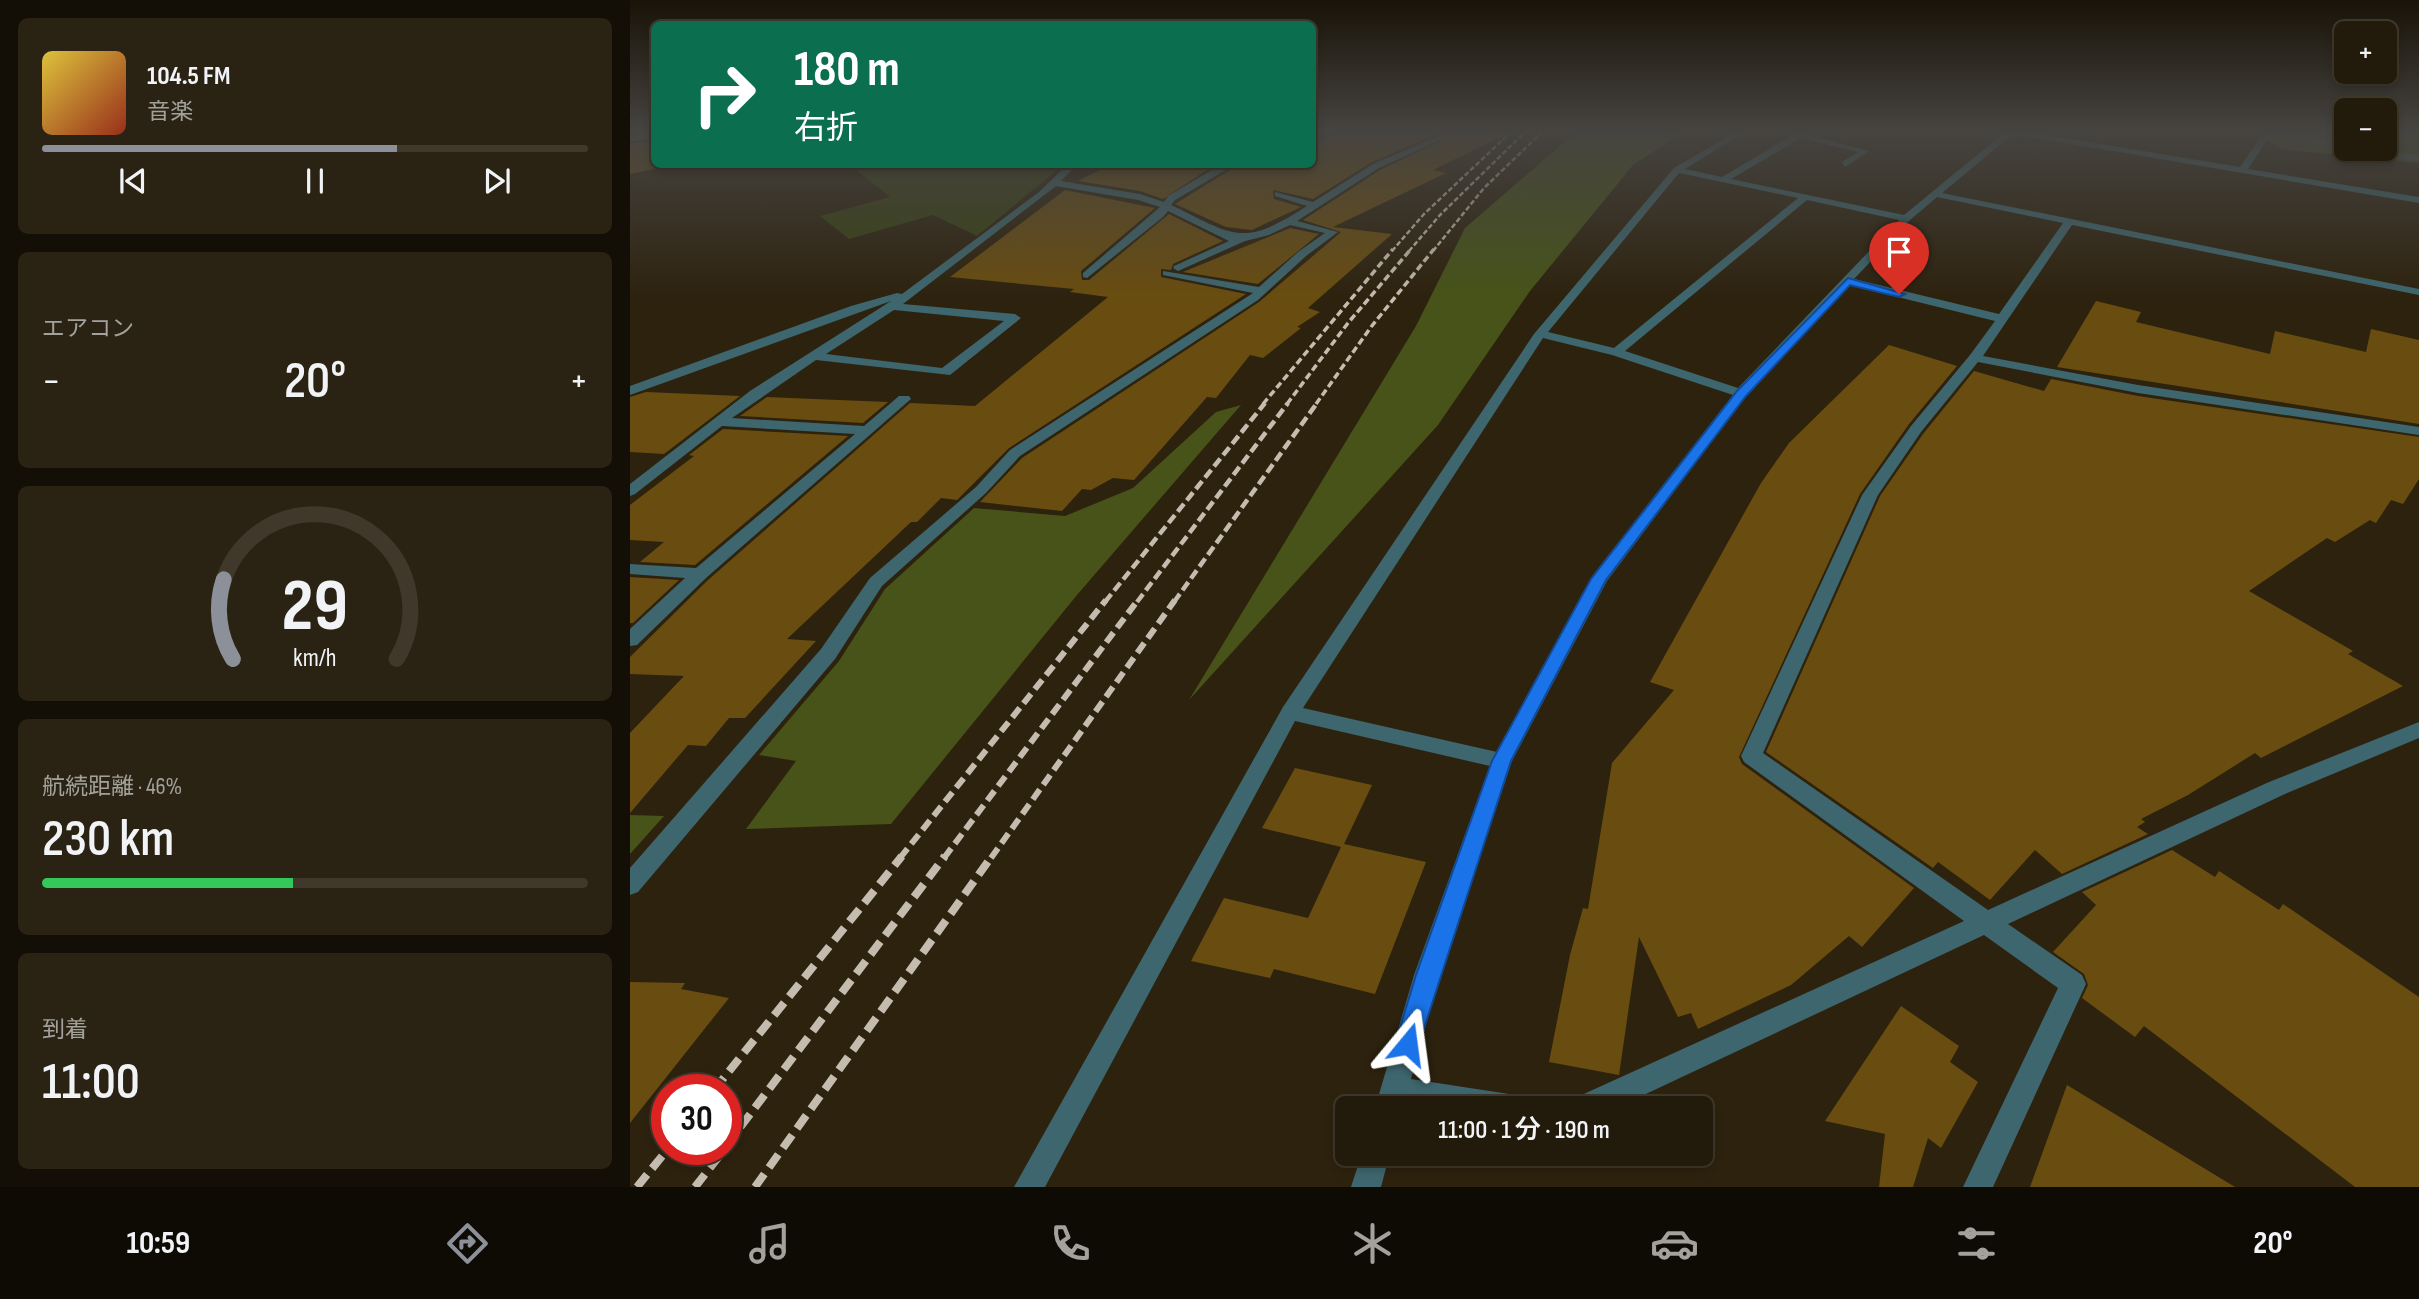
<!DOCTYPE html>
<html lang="ja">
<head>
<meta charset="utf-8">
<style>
	:root { --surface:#221a0a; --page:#2a2313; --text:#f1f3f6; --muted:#a2a19c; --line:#3f382b; --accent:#8c9099 }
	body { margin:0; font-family:"Sofia Sans Condensed","Noto Sans JP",sans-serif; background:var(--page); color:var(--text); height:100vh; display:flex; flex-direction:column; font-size:26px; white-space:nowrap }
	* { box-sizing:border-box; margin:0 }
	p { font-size:23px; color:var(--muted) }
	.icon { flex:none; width:38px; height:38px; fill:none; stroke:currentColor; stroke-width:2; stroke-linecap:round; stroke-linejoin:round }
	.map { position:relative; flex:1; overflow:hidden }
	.details { display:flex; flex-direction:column; gap:18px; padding:18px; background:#130e06; width:630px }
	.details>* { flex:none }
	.guide { position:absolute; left:21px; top:21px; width:665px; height:147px; border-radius:10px; box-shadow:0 4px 10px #0003,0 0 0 2px var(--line); background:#0b6e4f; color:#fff; overflow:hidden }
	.buttons { position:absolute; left:1704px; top:21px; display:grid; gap:14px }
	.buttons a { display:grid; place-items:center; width:63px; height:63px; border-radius:10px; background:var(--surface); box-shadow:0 4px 10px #0003,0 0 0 2px var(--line); font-size:35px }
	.speed { position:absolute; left:21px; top:1074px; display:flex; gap:14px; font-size:35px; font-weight:700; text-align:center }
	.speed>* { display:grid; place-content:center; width:91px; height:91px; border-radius:50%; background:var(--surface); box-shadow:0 4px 10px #0003,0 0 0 2px var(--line); line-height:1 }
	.speed .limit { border:10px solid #d22; background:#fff; color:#111 }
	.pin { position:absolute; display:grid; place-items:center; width:60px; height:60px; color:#fff; margin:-72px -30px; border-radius:50% 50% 50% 0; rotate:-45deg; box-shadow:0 0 7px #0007 }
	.pin .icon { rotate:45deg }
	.me { position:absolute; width:77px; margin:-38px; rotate:16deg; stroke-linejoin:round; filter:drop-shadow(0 0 5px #0008) }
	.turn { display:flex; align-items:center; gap:24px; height:147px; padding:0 28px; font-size:32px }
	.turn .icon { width:91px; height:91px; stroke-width:2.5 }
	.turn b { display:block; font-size:49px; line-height:60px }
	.big { font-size:52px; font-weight:600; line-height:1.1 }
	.details .tile { flex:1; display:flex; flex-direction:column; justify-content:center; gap:10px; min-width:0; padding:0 24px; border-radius:10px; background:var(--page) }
	.details .dial { align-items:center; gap:0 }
	.dial svg { height:182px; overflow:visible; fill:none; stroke:var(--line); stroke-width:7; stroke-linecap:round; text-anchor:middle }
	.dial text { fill:var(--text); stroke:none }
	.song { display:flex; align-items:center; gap:21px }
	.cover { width:84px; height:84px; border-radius:10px; background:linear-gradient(135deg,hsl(50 70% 55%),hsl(10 70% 35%)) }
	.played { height:7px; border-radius:4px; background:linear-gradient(90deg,var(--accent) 65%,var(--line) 65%) }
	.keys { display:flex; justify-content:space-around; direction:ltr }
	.heat { display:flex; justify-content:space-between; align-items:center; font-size:38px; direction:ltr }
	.charge { height:10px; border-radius:5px; background:linear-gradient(90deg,#34c759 46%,var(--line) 0) }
	.trip { position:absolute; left:705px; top:1096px; width:378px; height:70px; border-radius:10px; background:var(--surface); box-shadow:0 4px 10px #0003,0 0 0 2px var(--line); font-weight:600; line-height:70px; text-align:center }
	.menu { display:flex; height:112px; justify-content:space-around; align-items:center; background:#0e0a04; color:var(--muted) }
	.menu .icon { width:49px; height:49px }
	.menu .active { color:var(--accent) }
	.menu b { font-size:32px; color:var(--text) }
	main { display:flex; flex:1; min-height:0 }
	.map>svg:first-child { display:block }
	.green { fill:#384112 }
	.forest { fill:#475318 }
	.building { fill:#694d10 }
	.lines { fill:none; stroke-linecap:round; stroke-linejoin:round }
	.minor { fill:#3e666e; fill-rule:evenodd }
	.rail-far4 { stroke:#c4bcaf; stroke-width:2.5; stroke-dasharray:5 2.5; stroke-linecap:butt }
	.rail-far3 { stroke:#c4bcaf; stroke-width:3.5; stroke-dasharray:7 3.5; stroke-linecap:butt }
	.rail-far2 { stroke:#c4bcaf; stroke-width:4.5; stroke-dasharray:10 4.5; stroke-linecap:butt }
	.rail-far1 { stroke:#c4bcaf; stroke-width:6; stroke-dasharray:12 6; stroke-linecap:butt }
	.rail { stroke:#c4bcaf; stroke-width:8; stroke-dasharray:16 8; stroke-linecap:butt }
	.route { fill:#1a73e8; stroke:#114b97; stroke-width:2 }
</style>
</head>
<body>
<main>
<section class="details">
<div class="tile">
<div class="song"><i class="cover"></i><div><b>104.5 FM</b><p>音楽</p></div></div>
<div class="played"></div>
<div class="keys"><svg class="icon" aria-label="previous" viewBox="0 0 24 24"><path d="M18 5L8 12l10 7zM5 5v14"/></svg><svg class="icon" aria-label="pause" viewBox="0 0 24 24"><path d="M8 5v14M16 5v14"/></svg><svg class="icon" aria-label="next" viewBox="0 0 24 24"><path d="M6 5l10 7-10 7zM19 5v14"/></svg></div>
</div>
<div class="tile"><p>エアコン</p>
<div class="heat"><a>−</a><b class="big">20°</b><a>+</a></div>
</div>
<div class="tile dial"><svg viewBox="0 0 100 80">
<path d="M14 69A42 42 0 1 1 86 69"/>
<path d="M14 69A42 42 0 0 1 10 34" stroke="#8c9099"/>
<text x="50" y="56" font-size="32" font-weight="700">29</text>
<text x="50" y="72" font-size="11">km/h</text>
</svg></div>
<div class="tile"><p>航続距離 · 46%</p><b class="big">230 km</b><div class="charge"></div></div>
<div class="tile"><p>到着</p><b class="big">11:00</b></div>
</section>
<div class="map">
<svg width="1789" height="1187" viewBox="0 0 1789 1187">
	<rect width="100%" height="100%" fill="#2d220e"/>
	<polygon class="green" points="220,165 433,165 347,236 303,215 219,239 190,216 260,197"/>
	<g class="forest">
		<polygon points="946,132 1053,132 1003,165 900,291 808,425 559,700 786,326 835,228"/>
		<polygon points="1626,132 1717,132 1717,149 1755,149 1755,132 1789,132 1789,163 1651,149"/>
		<polygon points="611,405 447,595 261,824 116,829 166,761 129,755 209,661 255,589 344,508 435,516 503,488 586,412"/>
		<polygon points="0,815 34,816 0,854"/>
	</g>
	<g class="building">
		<polygon points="708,132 812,132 742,162 683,199 643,190 644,199 671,207 622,230 596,227 545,204 600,170 602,164 682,164 682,144"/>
		<polygon points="830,132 880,132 803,170 816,173 703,227 762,234 678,308 690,312 667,327 671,328 633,358 620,355 586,398 577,397 504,480 483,478 461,490 452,489 432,511 350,502 392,458 629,302 711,232 673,220 750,170"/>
		<polygon points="24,140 24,164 47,164 0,174 0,144"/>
		<polygon points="481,164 586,164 533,199 510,191 448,181"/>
		<polygon points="435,190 525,208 451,271 452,280 459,280 539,214 593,241 543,264 541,270 531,269 531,277 616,294 379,448 327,500 311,498 287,522 281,522 157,639 186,641 115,718 99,718 76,746 58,745 0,813 0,733 54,676 0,674 0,657 78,580 280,403 345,406 478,297 440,292 444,289 320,277"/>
		<polygon points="660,228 689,234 628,284 553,272"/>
		<polygon points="1466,301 1511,312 1506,322 1640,354 1645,331 1736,352 1741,329 1789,340 1789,424 1427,367"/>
		<polygon points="1259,345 1327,366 1279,424 1230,494 1109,757 1112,764 1284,888 1232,947 1219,936 1161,985 1068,1029 1061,1013 1048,1017 1009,937 989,1075 919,1062 940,955 953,908 958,909 982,763 1044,690 1020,682 1131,483 1159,443"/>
		<polygon points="1344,371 1414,391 1421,379 1508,396 1789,437 1789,479 1773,504 1761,500 1746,523 1740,520 1705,542 1697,538 1619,591 1723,651 1718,654 1773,686 1631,758 1625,753 1558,795 1511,819 1515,822 1507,827 1518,834 1432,874 1405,850 1360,900 1308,862 1303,868 1136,752 1250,496 1293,434"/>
		<polygon points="16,392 110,396 34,454 0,452 0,397"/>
		<polygon points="137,397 184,399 258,402 233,423 110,416"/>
		<polygon points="93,429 218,436 65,565 10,562 34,542 0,540 0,505 64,456 59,455"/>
		<polygon points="0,577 49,580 3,623 0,623"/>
		<polygon points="665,768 742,785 714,844 796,862 745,994 644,969 640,978 561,961 594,898 678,918 711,847 632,828"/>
		<polygon points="1542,850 1585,877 1589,871 1649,910 1653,904 1789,997 1789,1187 1725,1187 1514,1026 1505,1037 1452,998 1458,985 1454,974 1423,952 1466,905 1452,892"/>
		<polygon points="0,982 55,983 51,989 99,998 0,1123"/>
		<polygon points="1271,1006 1329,1046 1320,1062 1348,1082 1311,1148 1298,1138 1283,1187 1249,1187 1255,1134 1195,1121"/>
		<polygon points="1437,1085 1605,1187 1400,1187"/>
	</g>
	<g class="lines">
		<g class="minor">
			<path d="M818 132H828L749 168 667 221 708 232 676 256 628 300 390 456 356 493 252 586 205 659 8 892 0 895V868L191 649 240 578 346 487 380 450 623 293 533 275V271L629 287 668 252 695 233 660 225 639 235 615 241 548 271 543 268 544 266 599 241 538 211 533 217 457 278 453 277V273L530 207 508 200 426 186 273 304 385 314 391 318 320 375 186 360 102 418 234 426 269 396H279L281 399 76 578 7 645 0 646V629L55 578 0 574V564L66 568 225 434 92 426 5 494 0 496V484L120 391 261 301 0 395V386L221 306 267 293 272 294 409 192 438 164H448L431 181 510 194 534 202 538 196 592 164H599V168L545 200 541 205C605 236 612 248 677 206L645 196V192L683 202 743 164ZM264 310 374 321 312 368 196 354Z"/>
			<path d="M1106 132H1115L1055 169 1092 177 1166 133 1180 132 1177 135 1239 151 1215 167 1212 162 1228 152 1171 138 1101 179 1274 215 1375 132H1399L1610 167 1634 132H1638L1717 144V149H1720L1717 150 1639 137 1618 169 1789 197V203L1383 134 1312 193 1789 289V295L1442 225 1353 356 1508 385 1789 427V435L1508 393 1348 362 1291 432 1248 495 1133 753 1358 910 1639 782 1789 722V738L1655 794 1378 924 1452 975 1456 984 1363 1187H1333L1428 988 1354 935 986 1108H941L945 1098 1334 921 1114 762 1111 756 1232 495 1281 426 1340 355 1365 321 1219 285 1116 396 977 581 882 761 810 975 781 1079 879 1094 889 1098 893 1108 774 1105 773 1108H745L784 975 860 766 665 721 415 1187H384L653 707 904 334 1044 168ZM1049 173 1168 198 984 348 918 332ZM1307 197 1433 223 1369 314 1224 279 1280 220ZM1177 200 1269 220 1108 388 995 351ZM913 338 982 355 1103 395 963 575 867 752 673 708Z"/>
			<polygon points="24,133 24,137 0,142 0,136"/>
			<polygon points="1725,149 1789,155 1789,161 1729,152"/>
			<polygon points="732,1153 760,1153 751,1187 721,1187"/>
		</g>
		<g class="rail-far4">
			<polyline points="762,251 794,214 880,133"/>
			<polyline points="779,251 810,215 895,132"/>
			<polyline points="803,251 854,188 912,132"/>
		</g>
		<g class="rail-far3">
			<polyline points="633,404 763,249"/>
			<polyline points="657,404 718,323 781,249"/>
			<polyline points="686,404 741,327 804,249"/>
		</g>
		<g class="rail-far2">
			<polyline points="475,602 635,403"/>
			<polyline points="507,602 658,403"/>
			<polyline points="544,602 687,403"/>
		</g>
		<g class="rail-far1">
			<polyline points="270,858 476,600"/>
			<polyline points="314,858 508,600"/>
			<polyline points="361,858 545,600"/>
		</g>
		<g class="rail">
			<polyline points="84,1090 272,856"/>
			<polyline points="96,1146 315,856"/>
			<polyline points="7,1187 37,1150"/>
			<polyline points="65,1187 94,1150"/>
			<polyline points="125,1187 362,856"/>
		</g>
	</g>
	<linearGradient id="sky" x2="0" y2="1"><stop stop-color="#191308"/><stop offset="0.44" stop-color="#464441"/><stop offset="1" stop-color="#464441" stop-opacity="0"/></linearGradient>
	<rect width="1789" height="298" fill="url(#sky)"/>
	<polygon class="route" points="1218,278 1275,294 1269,297 1220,285 1116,396 976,580 881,761 786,1053 778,1056 769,1053 765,1044 786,975 862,761 961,579 1107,391"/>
</svg>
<div class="buttons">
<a>+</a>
<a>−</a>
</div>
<div class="speed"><div class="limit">30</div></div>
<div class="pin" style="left:1269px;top:294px;background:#d93025"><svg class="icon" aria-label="arrive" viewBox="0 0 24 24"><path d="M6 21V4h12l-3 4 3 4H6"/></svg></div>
<svg class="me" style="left:778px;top:1044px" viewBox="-20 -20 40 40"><path d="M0-17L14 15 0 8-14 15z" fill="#1a73e8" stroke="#fff" stroke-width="4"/></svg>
<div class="trip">11:00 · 1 分 · 190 m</div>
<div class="guide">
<div class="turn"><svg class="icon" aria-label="right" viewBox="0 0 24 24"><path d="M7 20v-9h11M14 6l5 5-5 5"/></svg><div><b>180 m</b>右折</div></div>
</div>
</div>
</main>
<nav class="menu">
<b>10:59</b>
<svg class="icon active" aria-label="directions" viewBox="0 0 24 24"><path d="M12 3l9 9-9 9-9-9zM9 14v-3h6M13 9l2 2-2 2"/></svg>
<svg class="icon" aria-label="music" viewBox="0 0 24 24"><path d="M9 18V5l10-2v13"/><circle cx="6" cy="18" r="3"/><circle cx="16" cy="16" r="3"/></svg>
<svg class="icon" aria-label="phone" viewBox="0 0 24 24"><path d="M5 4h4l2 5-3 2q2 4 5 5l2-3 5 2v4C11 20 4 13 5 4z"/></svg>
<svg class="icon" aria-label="climate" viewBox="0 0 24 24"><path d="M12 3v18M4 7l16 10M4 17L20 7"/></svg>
<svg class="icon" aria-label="car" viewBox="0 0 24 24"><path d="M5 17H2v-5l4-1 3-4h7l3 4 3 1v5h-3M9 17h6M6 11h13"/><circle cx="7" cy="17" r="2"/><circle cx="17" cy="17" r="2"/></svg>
<svg class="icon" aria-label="filters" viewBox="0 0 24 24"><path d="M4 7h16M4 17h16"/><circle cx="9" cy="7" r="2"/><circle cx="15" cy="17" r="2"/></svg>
<b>20°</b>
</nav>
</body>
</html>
